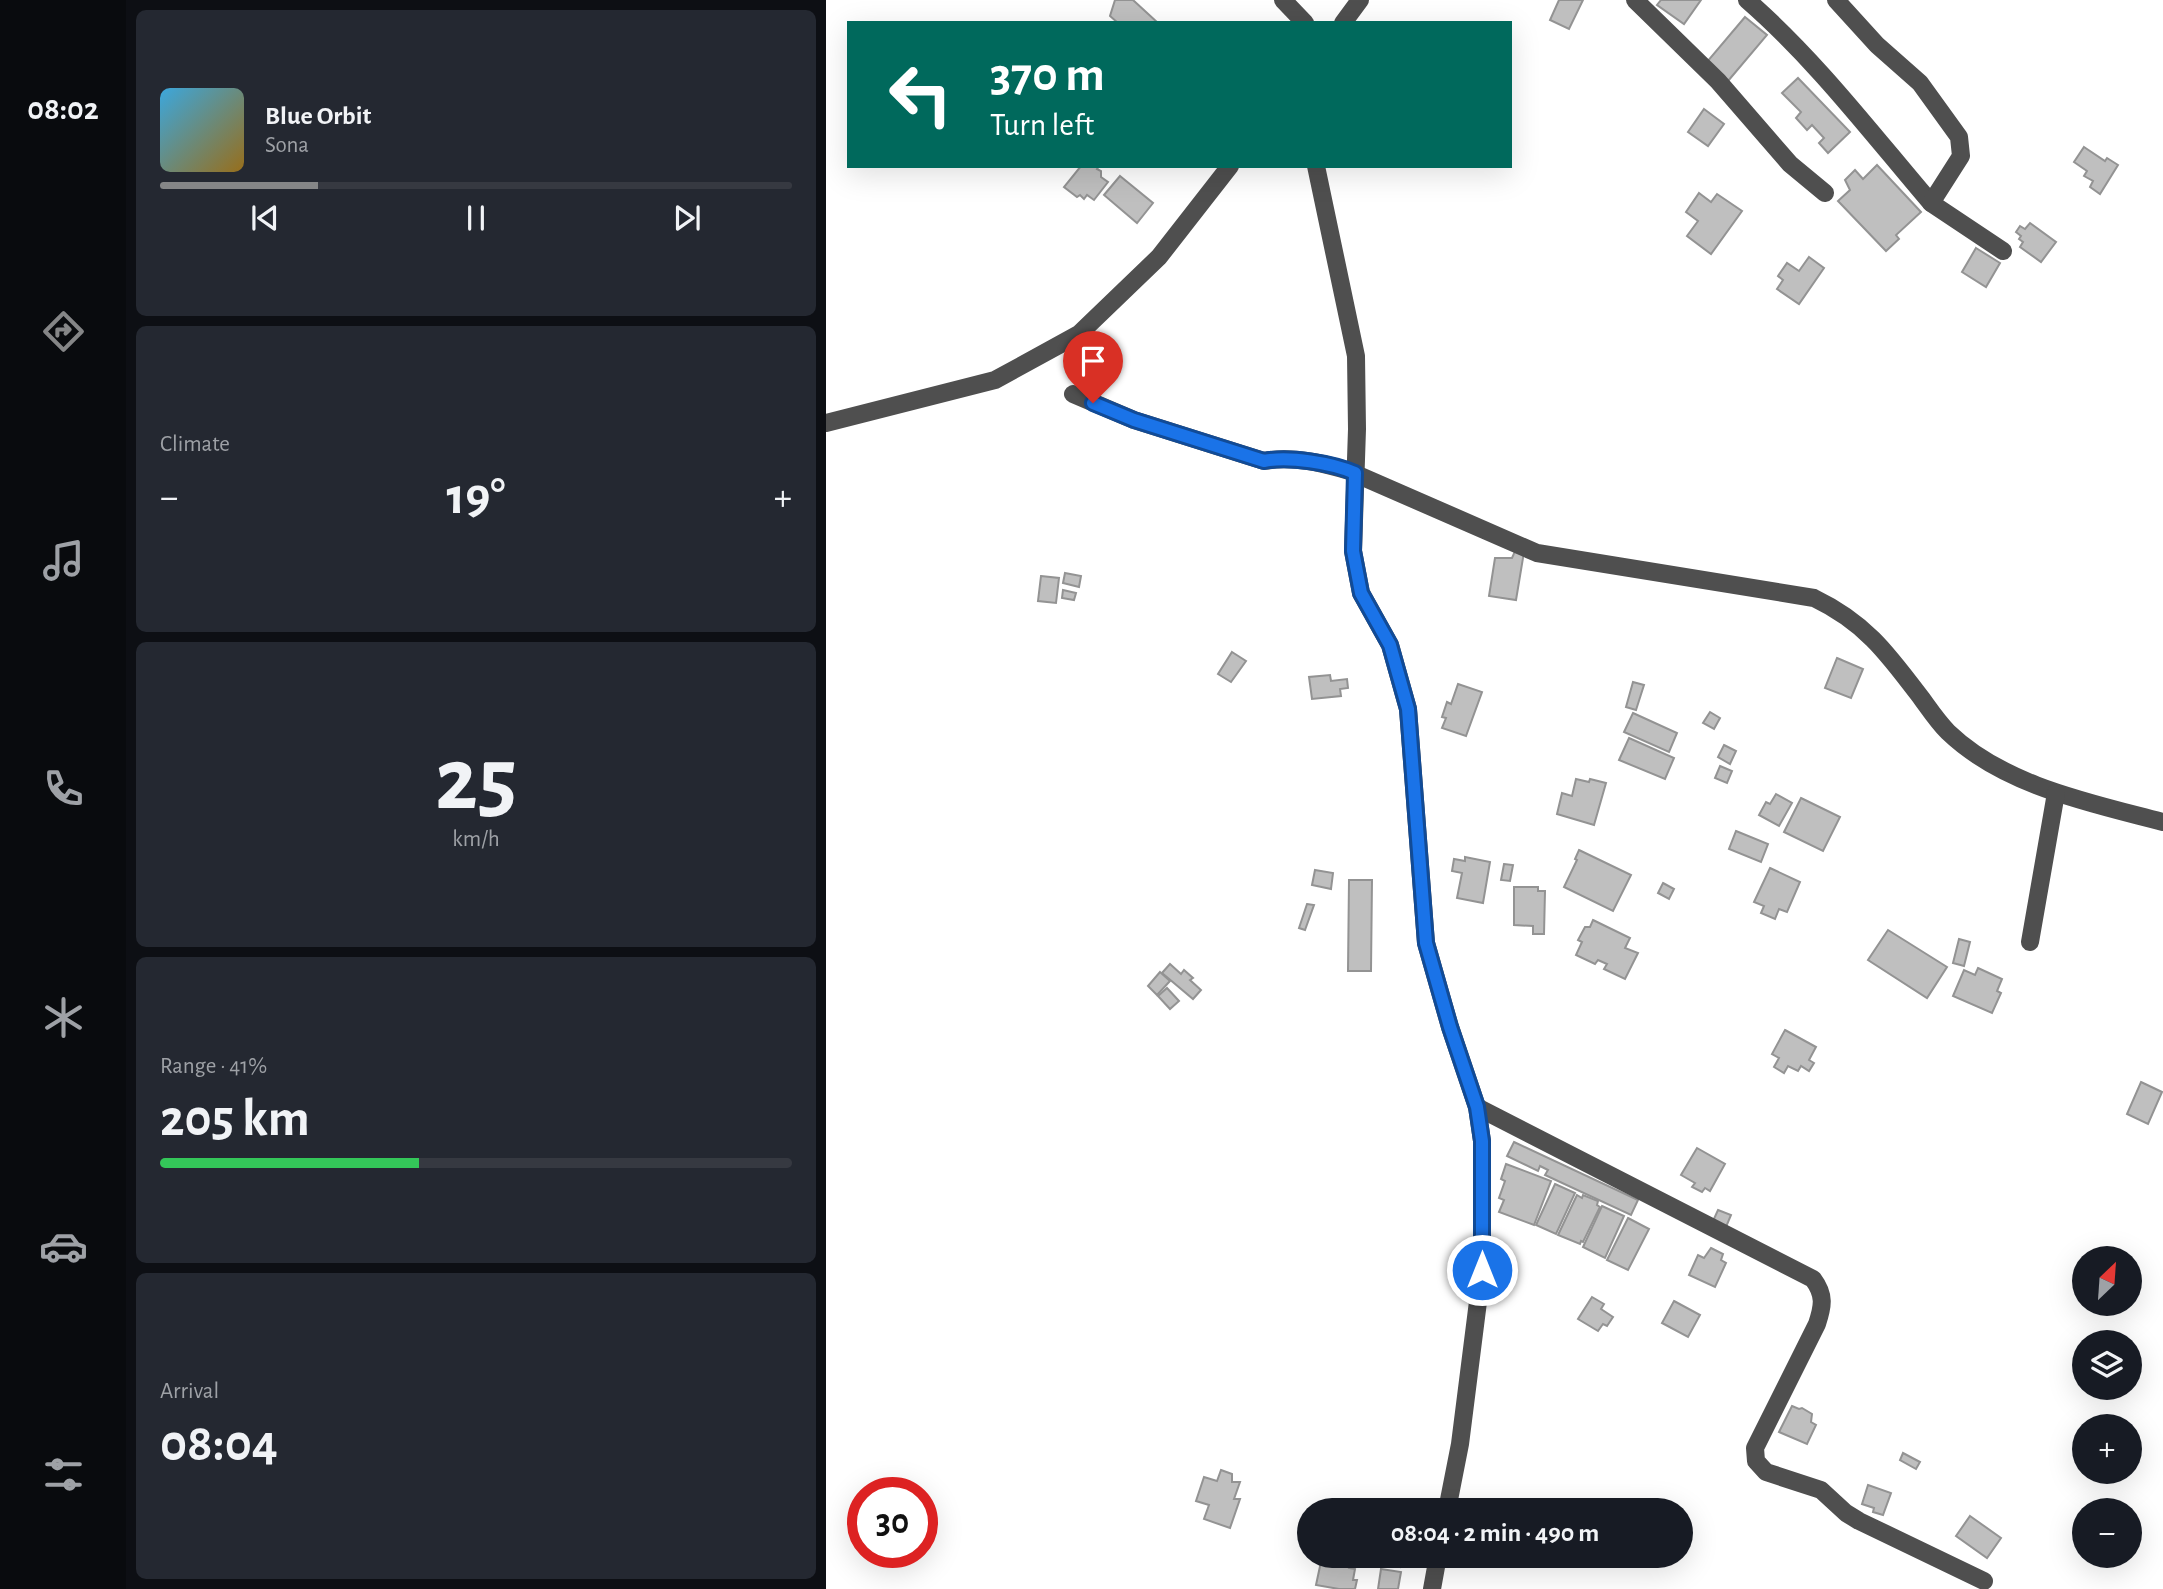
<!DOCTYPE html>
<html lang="en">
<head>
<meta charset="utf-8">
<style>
	:root { --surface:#171b24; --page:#242831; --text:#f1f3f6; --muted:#9ea1a6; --line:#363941; --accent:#858687 }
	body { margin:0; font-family:"Alegreya Sans",sans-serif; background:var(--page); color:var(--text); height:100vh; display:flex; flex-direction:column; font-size:26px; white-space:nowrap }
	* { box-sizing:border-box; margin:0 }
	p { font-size:23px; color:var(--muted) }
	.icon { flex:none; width:38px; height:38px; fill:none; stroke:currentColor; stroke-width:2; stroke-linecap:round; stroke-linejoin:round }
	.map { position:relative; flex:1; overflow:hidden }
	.details { display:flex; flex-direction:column; gap:10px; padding:10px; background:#0d0f14; width:700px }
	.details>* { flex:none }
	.hud { position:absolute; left:21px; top:21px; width:665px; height:147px; border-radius:0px; box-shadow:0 7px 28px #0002; background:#00695c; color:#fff; overflow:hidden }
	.needle { width:46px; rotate:25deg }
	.fabs { position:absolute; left:1246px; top:1246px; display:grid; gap:14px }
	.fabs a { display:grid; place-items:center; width:70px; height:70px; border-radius:50%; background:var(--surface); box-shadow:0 7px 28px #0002; font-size:35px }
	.speed { position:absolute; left:21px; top:1477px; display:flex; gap:14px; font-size:35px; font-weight:700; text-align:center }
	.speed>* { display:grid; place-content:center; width:91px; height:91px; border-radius:50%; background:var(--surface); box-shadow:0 7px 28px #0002; line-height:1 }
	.speed .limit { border:10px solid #d22; background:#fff; color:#111 }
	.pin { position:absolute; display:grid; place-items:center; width:60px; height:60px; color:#fff; margin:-72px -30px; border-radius:50% 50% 50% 0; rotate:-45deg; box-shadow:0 0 7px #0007 }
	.pin .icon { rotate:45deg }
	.me { position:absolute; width:77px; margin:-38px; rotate:0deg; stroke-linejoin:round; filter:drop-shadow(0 0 5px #0008) }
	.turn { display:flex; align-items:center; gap:24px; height:147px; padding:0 28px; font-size:32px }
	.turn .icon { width:91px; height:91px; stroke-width:2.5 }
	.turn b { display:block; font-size:49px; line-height:60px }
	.big { font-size:52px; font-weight:600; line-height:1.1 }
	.details .card { flex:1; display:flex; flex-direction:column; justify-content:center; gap:10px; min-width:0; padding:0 24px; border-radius:10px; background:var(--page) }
	.details .dial { align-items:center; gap:0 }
	.dial b { font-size:91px; line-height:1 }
	.song { display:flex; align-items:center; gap:21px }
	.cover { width:84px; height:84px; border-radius:10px; background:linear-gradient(135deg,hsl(200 70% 55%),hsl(40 70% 35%)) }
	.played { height:7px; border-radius:4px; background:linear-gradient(90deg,var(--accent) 25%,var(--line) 25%) }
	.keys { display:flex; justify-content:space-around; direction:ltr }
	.heat { display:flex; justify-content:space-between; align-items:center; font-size:38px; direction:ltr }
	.charge { height:10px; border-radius:5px; background:linear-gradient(90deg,#34c759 41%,var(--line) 0) }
	.trip { position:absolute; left:471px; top:1498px; width:396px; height:70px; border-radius:35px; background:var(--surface); box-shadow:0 7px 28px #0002; font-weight:600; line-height:70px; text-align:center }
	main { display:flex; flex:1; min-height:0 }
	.tab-bar { display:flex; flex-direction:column; width:126px; justify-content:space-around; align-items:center; background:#090b0e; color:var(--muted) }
	.tab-bar .icon { width:49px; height:49px }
	.tab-bar .on { color:var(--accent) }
	.tab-bar b { font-size:32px; color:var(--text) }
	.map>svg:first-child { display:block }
	.building { fill:#bfbfbf; stroke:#939393; stroke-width:2 }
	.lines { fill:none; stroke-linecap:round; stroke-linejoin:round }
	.minor { stroke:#4f4f4f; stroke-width:18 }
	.route-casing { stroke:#114b97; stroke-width:18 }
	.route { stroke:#1a73e8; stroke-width:12 }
</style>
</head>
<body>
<main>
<nav class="tab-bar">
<b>08:02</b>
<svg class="icon on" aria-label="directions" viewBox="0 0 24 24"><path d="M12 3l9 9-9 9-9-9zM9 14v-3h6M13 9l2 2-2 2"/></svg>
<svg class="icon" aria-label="music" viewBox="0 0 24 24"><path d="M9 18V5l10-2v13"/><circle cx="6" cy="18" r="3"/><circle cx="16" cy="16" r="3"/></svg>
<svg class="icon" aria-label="phone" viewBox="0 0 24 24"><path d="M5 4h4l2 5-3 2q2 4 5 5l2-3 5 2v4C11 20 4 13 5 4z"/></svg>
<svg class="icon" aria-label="climate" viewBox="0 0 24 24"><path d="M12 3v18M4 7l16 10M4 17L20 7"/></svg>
<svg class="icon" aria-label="car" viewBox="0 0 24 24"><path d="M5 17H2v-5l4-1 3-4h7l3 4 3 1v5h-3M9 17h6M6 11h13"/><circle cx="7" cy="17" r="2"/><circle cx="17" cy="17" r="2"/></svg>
<svg class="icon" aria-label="filters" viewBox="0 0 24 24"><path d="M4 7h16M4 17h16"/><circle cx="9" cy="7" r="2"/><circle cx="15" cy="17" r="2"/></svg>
</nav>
<section class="details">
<div class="card">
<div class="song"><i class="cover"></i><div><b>Blue Orbit</b><p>Sona</p></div></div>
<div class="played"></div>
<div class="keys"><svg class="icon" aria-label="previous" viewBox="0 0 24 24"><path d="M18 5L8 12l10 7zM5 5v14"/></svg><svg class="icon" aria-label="pause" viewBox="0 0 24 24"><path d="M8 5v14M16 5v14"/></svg><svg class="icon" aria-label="next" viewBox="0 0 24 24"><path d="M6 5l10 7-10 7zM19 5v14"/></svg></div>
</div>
<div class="card"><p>Climate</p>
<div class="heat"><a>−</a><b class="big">19°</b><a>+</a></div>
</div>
<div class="card dial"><b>25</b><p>km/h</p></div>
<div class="card"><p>Range · 41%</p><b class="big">205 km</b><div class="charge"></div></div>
<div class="card"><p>Arrival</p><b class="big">08:04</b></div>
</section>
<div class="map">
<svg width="1337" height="1589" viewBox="0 0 1337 1589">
	<rect width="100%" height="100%" fill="#fff"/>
	<g class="building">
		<polygon points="289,0 307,0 332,23 292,23 284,16"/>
		<polygon points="733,0 757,0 743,29 724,20"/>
		<polygon points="835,0 875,0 858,24 831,5"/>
		<polygon points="919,17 941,35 902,81 880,63"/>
		<polygon points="972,78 1024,132 1002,153 993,143 998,138 986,125 981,130 970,118 975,112 956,93"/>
		<polygon points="878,109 898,124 882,146 862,132"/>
		<polygon points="1258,147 1279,161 1281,158 1292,165 1274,194 1264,187 1267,181 1258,176 1261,171 1248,162"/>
		<polygon points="1051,165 1095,212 1070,235 1073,239 1060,251 1012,201 1024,190 1019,180 1029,170 1037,179"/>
		<polygon points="255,166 273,166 271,169 275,171 275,177 282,182 268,200 261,195 258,199 254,195 251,197 238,187"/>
		<polygon points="294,176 327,203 311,223 278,195"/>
		<polygon points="873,193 885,202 891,194 916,211 885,254 861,236 872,221 860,212"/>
		<polygon points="1204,223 1230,242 1215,262 1194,247 1197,242 1193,239 1195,236 1190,232 1194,226 1199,229"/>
		<polygon points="1150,248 1174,263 1160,287 1136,272"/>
		<polygon points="983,257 998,268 973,304 951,289 957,280 952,276 961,263 973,271"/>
		<polygon points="690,549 698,552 690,600 663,596 669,558 686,558"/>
		<polygon points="239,573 255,576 253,587 237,583"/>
		<polygon points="215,576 233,578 230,603 212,601"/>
		<polygon points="237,590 250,593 248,600 236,598"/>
		<polygon points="406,652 420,661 405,682 392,674"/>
		<polygon points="1011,658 1037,669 1025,698 999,688"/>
		<polygon points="504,675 505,681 521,679 522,688 514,689 515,696 486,699 483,677"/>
		<polygon points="807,682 818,685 810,710 800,707"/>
		<polygon points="632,684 656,692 640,736 616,728 620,718 616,717 621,702 625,704"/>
		<polygon points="884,712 894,718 888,729 877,723"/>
		<polygon points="807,713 851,733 843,752 798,732"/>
		<polygon points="803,738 848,758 839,779 793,760"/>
		<polygon points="898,745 910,751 904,764 892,757"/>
		<polygon points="894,766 906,771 901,783 889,778"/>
		<polygon points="750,779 763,782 764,779 780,783 768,825 731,814 736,793 746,796"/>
		<polygon points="950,794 966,803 953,826 933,815 940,802 944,804"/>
		<polygon points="975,798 1014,817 997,851 958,832"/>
		<polygon points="910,831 942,844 935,862 903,849"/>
		<polygon points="753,850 805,875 787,911 738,887 751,860 749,859"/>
		<polygon points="639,857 664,862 657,903 631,898 636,873 626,871 628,859 639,861"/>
		<polygon points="678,864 687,865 684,881 675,880"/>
		<polygon points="944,868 974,882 961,912 953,909 949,919 935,913 938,906 928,902"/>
		<polygon points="489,870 507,873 505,889 486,885"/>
		<polygon points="523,880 546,880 545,971 522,971"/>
		<polygon points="837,883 848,889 843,899 832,893"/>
		<polygon points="688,887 712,887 712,891 719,891 718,934 707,934 707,926 688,925"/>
		<polygon points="481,904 488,905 479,930 473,928"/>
		<polygon points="767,920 804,938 799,948 812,953 799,979 778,969 781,964 772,960 769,964 750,955 756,942 752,940 759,927 764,927"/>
		<polygon points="1062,930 1121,967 1101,998 1042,960"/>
		<polygon points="1133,939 1144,942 1138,966 1127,963"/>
		<polygon points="344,964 355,974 358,970 367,978 364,980 375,990 367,999 336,973"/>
		<polygon points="1152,968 1176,979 1171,991 1175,993 1166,1013 1127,996 1138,970 1149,975"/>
		<polygon points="334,972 344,981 331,995 322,986"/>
		<polygon points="341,988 353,1001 344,1009 332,996"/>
		<polygon points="959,1030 990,1047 983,1060 988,1063 983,1071 975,1066 972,1071 962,1066 958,1073 948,1067 953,1058 946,1054"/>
		<polygon points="1315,1082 1336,1092 1322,1124 1301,1114"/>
		<polygon points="688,1142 812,1200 805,1215 719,1175 722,1170 714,1166 712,1171 681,1156"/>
		<polygon points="871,1148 899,1164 884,1191 879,1188 876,1192 866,1187 869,1183 855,1175"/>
		<polygon points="680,1164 725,1181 708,1225 673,1212 678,1200 673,1198 679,1181 675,1179"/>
		<polygon points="729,1184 749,1193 730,1234 710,1225"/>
		<polygon points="751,1195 756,1198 757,1195 772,1201 771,1205 774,1207 757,1242 755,1241 754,1244 732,1235"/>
		<polygon points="776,1206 798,1216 779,1258 757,1247"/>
		<polygon points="892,1210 905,1215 900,1227 887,1221"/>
		<polygon points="802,1218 823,1229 802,1270 781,1260"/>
		<polygon points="885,1248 897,1254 895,1260 900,1263 889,1287 863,1275 872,1255 878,1258"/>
		<polygon points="766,1297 778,1304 775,1309 787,1317 781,1326 777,1324 772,1331 752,1319"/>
		<polygon points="848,1301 874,1315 862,1337 836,1323"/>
		<polygon points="966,1406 973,1409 976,1408 986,1414 985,1422 990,1425 981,1444 953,1432"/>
		<polygon points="1077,1453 1094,1462 1090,1469 1074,1460"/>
		<polygon points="395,1470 406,1474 406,1482 414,1482 408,1499 414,1499 404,1528 378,1519 383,1505 370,1501 378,1477 391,1481"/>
		<polygon points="1042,1485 1065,1493 1057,1515 1047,1512 1048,1508 1036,1504"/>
		<polygon points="1144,1516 1175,1538 1161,1558 1130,1536"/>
		<polygon points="506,1556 525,1559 523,1568 529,1569 527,1580 531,1580 529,1589 513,1589 490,1585 496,1557 505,1559"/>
		<polygon points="559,1556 576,1556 574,1567 557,1563"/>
		<polygon points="555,1569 575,1572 572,1589 552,1589"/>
	</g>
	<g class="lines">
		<g class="minor">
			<polyline points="457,0 479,23"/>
			<polyline points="809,0 892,81 964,164 999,193"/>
			<path d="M921 0C990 60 1046 134 1105 203"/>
			<polyline points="1010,0 1051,45 1094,83 1133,137 1135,156 1105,203 1177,251"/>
			<polyline points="517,23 534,0"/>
			<polyline points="490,166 530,356 531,429 527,551 535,593 564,645 582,709 600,943 624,1027 651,1107 656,1141 656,1270 634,1444 621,1510"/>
			<path d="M247 394 308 420 438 461C465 456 498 463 523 471L711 553 988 598C1040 623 1062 654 1096 699 1104 710 1112 722 1122 732 1178 786 1265 803 1337 822"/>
			<polyline points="0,423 169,380 253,334 333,257 404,166"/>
			<polyline points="1204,942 1230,793"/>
			<path d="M651 1107 987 1279C999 1295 997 1306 991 1324L929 1448 930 1461 940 1472 995 1490 1020 1513 1033 1521 1158 1581"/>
			<polyline points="606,1589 612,1556"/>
		</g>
	</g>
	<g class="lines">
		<g class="route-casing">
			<path id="route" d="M267 403 308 420 438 461C463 456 506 463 529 473L527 551 535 593 564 645 582 709 600 943 624 1027 651 1107 656 1141V1270"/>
		</g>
		<use href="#route" class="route"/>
	</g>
</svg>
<div class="fabs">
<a><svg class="needle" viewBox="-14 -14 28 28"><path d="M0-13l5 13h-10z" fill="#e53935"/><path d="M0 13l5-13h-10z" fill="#9ea1a6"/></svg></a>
<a><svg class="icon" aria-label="layers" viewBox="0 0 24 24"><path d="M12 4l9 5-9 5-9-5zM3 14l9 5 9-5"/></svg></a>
<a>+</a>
<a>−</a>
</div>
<div class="speed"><div class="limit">30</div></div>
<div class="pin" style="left:267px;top:403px;background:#d93025"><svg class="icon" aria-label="arrive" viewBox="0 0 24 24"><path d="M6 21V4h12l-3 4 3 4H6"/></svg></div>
<svg class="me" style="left:656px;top:1270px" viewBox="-20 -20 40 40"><circle r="17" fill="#1a73e8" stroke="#fff" stroke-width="3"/><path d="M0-11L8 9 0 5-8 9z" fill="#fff"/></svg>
<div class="trip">08:04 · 2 min · 490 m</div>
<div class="hud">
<div class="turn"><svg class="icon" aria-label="left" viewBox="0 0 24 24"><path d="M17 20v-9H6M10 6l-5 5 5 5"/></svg><div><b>370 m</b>Turn left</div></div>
</div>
</div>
</main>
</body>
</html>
